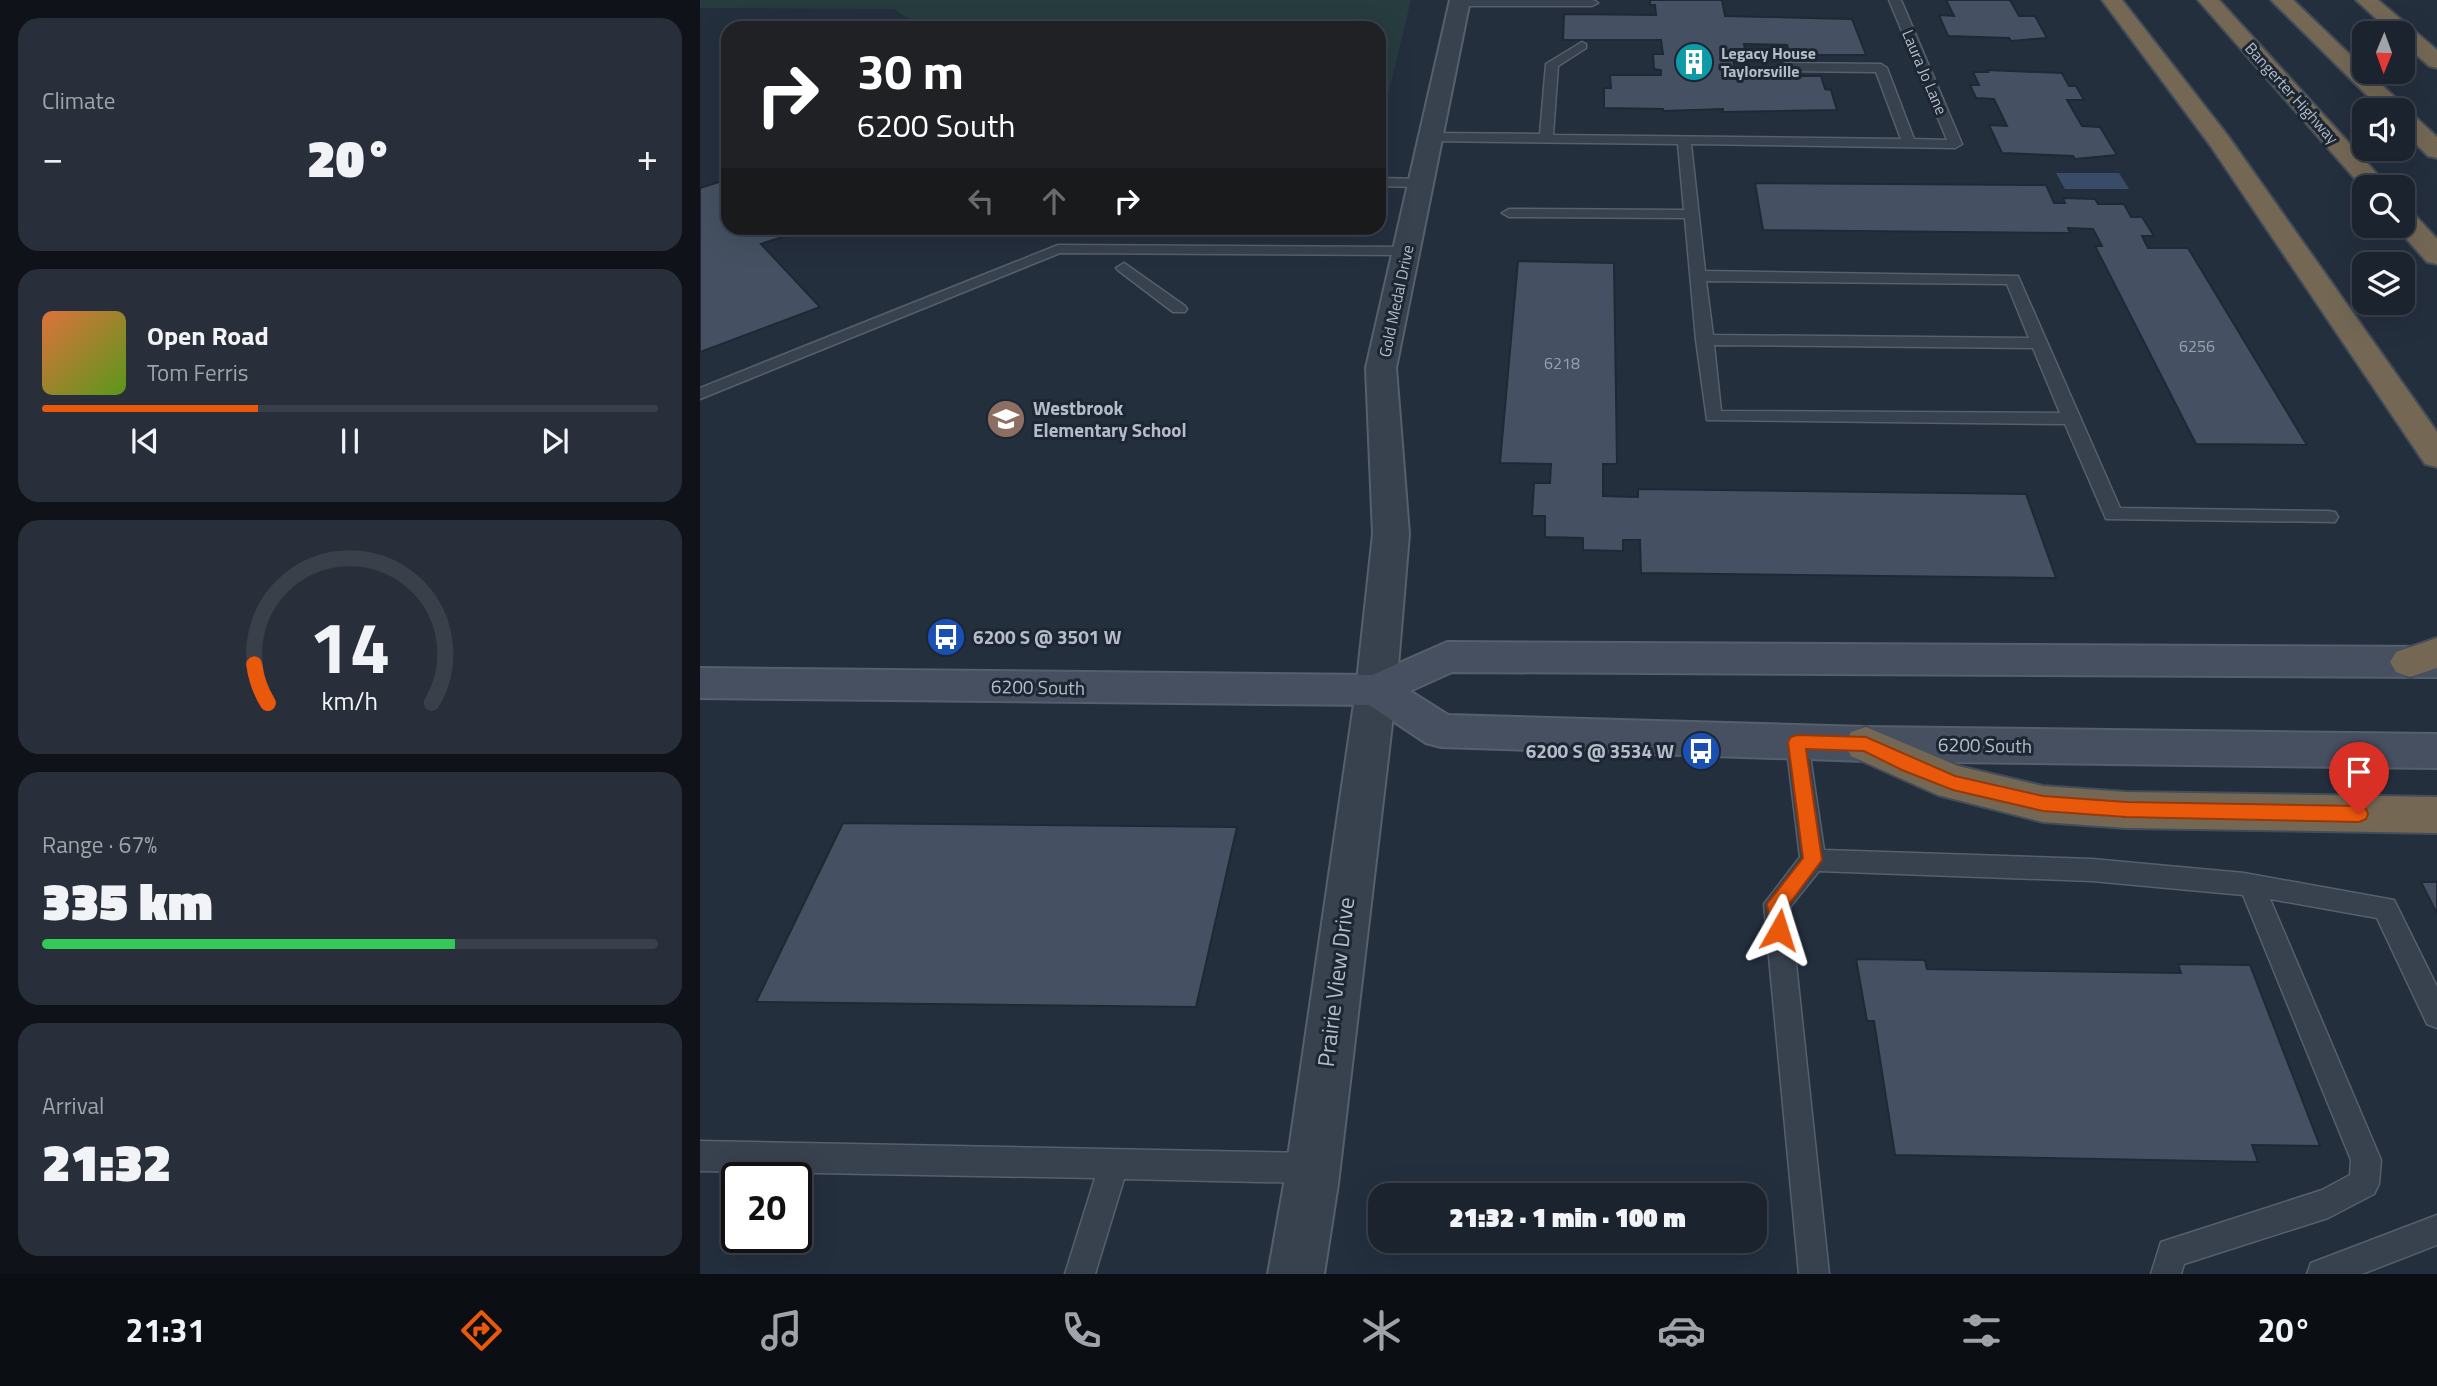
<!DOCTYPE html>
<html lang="en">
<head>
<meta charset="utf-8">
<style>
	:root { --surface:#1b232e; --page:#282f3a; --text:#f1f3f6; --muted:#a0a4aa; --line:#39404a; --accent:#ea580c }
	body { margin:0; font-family:"Titillium Web",sans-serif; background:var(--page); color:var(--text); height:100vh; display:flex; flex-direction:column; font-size:26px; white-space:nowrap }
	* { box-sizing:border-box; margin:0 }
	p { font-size:23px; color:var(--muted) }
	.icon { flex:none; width:38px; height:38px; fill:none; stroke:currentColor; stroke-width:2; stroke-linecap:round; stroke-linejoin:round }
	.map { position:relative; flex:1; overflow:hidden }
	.drawer { display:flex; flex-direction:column; gap:18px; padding:18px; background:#0f1319; width:700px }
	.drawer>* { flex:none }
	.hud { position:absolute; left:21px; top:21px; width:665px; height:214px; border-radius:21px; box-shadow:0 7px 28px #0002,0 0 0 2px var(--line); background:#202124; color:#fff; overflow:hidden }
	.needle { width:46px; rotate:181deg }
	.buttons { position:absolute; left:1652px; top:21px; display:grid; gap:14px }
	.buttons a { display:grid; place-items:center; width:63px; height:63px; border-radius:14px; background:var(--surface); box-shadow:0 7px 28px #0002,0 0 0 2px var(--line); font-size:35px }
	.speed { position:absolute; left:21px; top:1162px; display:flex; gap:14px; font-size:35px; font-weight:700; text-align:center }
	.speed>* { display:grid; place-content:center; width:91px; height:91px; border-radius:50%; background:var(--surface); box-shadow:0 7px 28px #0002,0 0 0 2px var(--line); line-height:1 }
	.speed .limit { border:4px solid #111; border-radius:10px; background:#fff; color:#111 }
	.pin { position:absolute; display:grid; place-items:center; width:60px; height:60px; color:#fff; margin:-72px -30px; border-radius:50% 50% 50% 0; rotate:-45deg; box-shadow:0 0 7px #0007 }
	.pin .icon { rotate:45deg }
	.me { position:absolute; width:77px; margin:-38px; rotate:6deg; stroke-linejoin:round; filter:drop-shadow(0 0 5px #0008) }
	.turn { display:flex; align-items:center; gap:24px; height:147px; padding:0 21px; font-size:32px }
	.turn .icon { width:91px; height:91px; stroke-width:2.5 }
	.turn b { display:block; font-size:49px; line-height:60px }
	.lanes { display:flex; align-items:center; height:66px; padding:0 21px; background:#0003; justify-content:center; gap:35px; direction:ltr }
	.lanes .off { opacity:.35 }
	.big { font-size:52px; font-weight:800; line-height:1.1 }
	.drawer .tile { flex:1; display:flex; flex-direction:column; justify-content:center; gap:10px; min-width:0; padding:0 24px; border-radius:21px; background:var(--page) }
	.drawer .dial { align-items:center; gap:0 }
	.dial svg { height:182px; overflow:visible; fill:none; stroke:var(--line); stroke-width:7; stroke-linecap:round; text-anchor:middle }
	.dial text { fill:var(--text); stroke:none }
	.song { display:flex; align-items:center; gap:21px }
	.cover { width:84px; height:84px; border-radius:10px; background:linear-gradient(135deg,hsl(20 70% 55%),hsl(90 70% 35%)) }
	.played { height:7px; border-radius:4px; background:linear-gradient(90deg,var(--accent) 35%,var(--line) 35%) }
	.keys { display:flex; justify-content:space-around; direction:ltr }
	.heat { display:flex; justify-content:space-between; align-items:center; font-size:38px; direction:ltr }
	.charge { height:10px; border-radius:5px; background:linear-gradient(90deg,#34c759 67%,var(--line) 0) }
	.trip { position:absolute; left:668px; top:1183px; width:399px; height:70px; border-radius:21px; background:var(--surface); box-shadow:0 7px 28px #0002,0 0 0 2px var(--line); font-weight:800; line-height:70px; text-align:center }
	.dock { display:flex; height:112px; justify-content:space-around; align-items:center; background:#0b0e12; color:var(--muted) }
	.dock .icon { width:49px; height:49px }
	.dock .current { color:var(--accent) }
	.dock b { font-size:32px; color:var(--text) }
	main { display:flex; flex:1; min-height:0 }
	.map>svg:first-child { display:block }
	.green { fill:#263c3f }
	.water { fill:#394c67 }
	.building { fill:#455162; stroke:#1f2835; stroke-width:2 }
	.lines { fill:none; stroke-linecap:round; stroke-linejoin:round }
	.lane-casing { stroke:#565f6c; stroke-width:3 }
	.street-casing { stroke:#565f6c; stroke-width:4 }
	.secondary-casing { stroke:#565f6c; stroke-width:4 }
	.highway-casing { stroke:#434c59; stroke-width:4 }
	.lane { fill:#38414e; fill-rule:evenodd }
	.street { fill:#38414e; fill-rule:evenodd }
	.secondary { fill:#465061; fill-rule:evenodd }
	.highway { fill:#746855; fill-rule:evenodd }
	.route { fill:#ea580c; stroke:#983908; stroke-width:2 }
	.labels { text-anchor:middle; stroke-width:6; stroke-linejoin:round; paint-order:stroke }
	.far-poi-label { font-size:16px; font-weight:bold; fill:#b4bcc9; stroke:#1d2633; text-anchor:start }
	.far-street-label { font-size:16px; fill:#b4bcc9; stroke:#1d2633 }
	.number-label { font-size:16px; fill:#98a1af }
	.poi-label { font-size:19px; font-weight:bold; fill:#b4bcc9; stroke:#1d2633; text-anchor:start }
	.street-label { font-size:19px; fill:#b4bcc9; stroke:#1d2633 }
	.near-street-label { font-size:23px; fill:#b4bcc9; stroke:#1d2633 }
</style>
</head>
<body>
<main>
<section class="drawer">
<div class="tile"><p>Climate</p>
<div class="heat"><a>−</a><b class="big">20°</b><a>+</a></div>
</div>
<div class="tile">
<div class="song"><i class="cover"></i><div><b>Open Road</b><p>Tom Ferris</p></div></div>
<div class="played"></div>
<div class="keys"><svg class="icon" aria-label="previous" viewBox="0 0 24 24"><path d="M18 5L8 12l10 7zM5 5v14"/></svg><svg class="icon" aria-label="pause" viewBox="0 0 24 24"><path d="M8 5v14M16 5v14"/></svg><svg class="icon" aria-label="next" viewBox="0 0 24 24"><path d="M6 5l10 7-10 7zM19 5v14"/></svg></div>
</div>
<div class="tile dial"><svg viewBox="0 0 100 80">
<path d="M14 69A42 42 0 1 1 86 69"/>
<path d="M14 69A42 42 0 0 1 8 52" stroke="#ea580c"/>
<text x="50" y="56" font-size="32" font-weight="700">14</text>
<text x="50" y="72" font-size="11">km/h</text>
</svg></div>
<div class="tile"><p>Range · 67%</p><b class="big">335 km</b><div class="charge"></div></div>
<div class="tile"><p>Arrival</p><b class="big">21:32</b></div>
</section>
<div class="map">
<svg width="1737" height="1274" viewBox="0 0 1737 1274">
	<rect width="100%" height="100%" fill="#242f3e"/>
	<polygon class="green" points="0,0 711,0 679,132 679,28 223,28 194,9 0,8"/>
	<polygon class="water" points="1356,173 1419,173 1429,189 1365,189"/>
	<g class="building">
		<polygon points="950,0 1022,0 1025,16 1152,19 1166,55 1090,55 1087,45 1044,44 1045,49 1031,49 1036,76 1121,76 1125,89 1131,90 1137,110 1023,112 1023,109 963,111 963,109 904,108 904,88 911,88 910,75 961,75 961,70 954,69 953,54 963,54 961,40 863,40 864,14 956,15 955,5 950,5"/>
		<polygon points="1246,0 1310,0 1319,16 1335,16 1347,38 1311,41 1309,38 1248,36 1239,15 1254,16"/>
		<polygon points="1287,70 1362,73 1369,86 1376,86 1384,100 1367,100 1382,126 1400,127 1417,155 1375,159 1373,156 1302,153 1289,125 1307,126 1294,99 1276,98 1270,85 1279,85 1273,72 1288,72"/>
		<polygon points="28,179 28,228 110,228 61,244 120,307 0,352 0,188"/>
		<polygon points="1055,183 1346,185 1354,203 1365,203 1363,198 1395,199 1398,204 1424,204 1431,217 1442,217 1454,236 1442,236 1448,248 1488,248 1607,445 1496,444 1395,246 1402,246 1393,229 1368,228 1370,233 1063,230"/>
		<polygon points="818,261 914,263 917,464 903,464 903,496 938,497 938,489 1326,494 1356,578 941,573 940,540 923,540 923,551 883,550 883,538 845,537 845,516 832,516 834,483 850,483 851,464 800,463"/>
		<polygon points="143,823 537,827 496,1007 56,1002"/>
		<polygon points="1721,882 1737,882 1737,914"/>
		<polygon points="1156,959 1225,960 1227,969 1481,973 1478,964 1550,965 1620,1146 1552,1145 1558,1162 1195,1155 1174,1021 1167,1021"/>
	</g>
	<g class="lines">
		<g class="lane-casing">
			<g id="lane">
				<polygon points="759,0 893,0 898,3 892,6 760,6 754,3"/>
				<path d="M1189 0H1201L1262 144 1255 148 991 144 1005 271 1318 276 1420 508 1628 511 1635 512 1638 517 1635 522 1406 519 1365 424 1007 420 996 340 985 218 809 217 802 213 809 209 984 210 978 144 731 141 724 137 731 133 840 134 846 64 882 42 886 44V48L858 66 853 135 1201 139 1176 72 1086 71 1080 67 1086 63 1181 64 1187 68 1214 139 1247 140ZM1006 281 1307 284 1329 338 1013 335ZM1014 345 1333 348 1360 413 1021 411Z"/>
				<polygon points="679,178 721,179 728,183 721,187 679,186"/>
				<polygon points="358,245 706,247 713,251 706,255 360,253 0,399 0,388"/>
				<polygon points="424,263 485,306 487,309 485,312 473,312 419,271 416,268"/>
				<polygon points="1097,733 1105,736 1108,742 1124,850 1392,859 1544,873 1694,900 1737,987 1737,1028 1727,1024 1677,918 1570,899 1681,1160 1679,1184 1674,1194 1628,1218 1484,1264 1481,1274 1451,1274 1461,1242 1622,1190 1650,1175 1651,1160 1543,895 1392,881 1119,871 1090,907 1129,1274 1099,1274 1064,904 1100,857 1086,742 1089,736"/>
				<polygon points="0,1141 612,1153 622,1158 627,1168 622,1178 612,1183 424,1179 395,1274 365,1274 395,1178 0,1171"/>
				<polygon points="1737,1215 1737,1245 1662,1274 1607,1274 1611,1263"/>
			</g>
		</g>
		<g class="street-casing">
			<polygon id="street" points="750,0 770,0 696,368 709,534 696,690 638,1184 624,1274 568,1274 584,1184 656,690 673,534 666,368"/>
		</g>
		<g class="secondary-casing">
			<polygon id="secondary" points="747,642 1737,647 1737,677 752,672 710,691 748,715 1166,727 1737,734 1737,768 1166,761 741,747 726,743 669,705 0,698 0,668 672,675"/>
		</g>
		<g class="highway-casing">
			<g id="highway">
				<polygon points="1402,0 1422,0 1528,136 1737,432 1737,467 1725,464 1510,145"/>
				<polygon points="1498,0 1519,0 1689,187 1664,187 1664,189"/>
				<polygon points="1571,0 1593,0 1664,68 1664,72 1668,72 1703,105 1706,112 1711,113 1737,137 1737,158 1728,156 1703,131 1703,110 1682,110"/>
				<polygon points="1656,0 1678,0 1737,50 1737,68 1729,66 1703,43 1703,33 1692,33"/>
				<polygon points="1703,210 1712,212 1737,239 1737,264 1727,262 1695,226 1703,226"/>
				<polygon points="1737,638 1737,668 1710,677 1696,672 1690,662 1696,652"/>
				<polygon points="1166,727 1258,766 1343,786 1426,792 1737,797 1737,833 1426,828 1343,822 1238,795 1151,756 1145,744 1151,732"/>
			</g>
		</g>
		<use href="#lane" class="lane"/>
		<use href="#street" class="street"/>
		<use href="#secondary" class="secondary"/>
		<use href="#highway" class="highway"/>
	</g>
	<polygon class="route" points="1097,735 1166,737 1255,776 1343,796 1426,802 1659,806 1666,809 1668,814 1666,819 1659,822 1426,817 1343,811 1253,790 1202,770 1164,751 1106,749 1122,860 1087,907 1089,930 1086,937 1079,939 1072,937 1067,904 1103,858 1088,742 1091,737"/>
	<defs>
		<g id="building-disc" transform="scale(2.0125)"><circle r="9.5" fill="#0f9aa8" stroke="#1d2633"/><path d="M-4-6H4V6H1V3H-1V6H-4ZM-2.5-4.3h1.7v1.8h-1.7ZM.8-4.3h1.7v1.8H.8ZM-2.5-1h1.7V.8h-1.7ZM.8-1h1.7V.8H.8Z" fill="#fff"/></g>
		<g id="school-disc" transform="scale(2.0125)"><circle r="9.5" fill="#8d6e63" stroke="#1d2633"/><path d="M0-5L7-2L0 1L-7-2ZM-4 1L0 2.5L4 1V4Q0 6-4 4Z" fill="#fff"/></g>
		<g id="bus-disc" transform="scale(2.0125)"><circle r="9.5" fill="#1a4fb4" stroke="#1d2633"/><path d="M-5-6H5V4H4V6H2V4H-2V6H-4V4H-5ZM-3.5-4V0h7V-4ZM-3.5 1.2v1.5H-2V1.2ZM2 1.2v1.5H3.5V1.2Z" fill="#fff"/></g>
	</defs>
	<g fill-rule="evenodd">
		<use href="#building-disc" x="994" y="62"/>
		<use href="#school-disc" x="306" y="419"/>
		<use href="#bus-disc" x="246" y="637"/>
		<use href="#bus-disc" x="1001" y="751"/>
	</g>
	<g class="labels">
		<g class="far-poi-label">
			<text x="1021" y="59">Legacy House<tspan x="1021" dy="18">Taylorsville</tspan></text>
		</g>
		<g class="far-street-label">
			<text transform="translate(1225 72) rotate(67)" y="6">Laura Jo Lane</text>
			<text transform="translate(1592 93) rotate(48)" y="6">Bangerter Highway</text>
			<text transform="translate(696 301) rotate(-78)" y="6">Gold Medal Drive</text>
		</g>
		<g class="number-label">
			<text x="1497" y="352">6256</text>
			<text x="862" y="369">6218</text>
		</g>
		<g class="poi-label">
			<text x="333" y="415">Westbrook<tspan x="333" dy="22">Elementary School</tspan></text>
			<text x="273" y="644">6200 S @ 3501 W</text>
			<text x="974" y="758" text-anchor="end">6200 S @ 3534 W</text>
		</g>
		<g class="street-label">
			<text transform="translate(338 687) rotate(1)" y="7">6200 South</text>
			<text transform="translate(1285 745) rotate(1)" y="7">6200 South</text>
		</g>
		<g class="near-street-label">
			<text transform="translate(636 982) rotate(-83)" y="8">Prairie View Drive</text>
		</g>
	</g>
</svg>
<div class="buttons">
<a><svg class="needle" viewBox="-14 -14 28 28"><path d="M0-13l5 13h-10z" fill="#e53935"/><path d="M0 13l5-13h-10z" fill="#a0a4aa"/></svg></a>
<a><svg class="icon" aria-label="sound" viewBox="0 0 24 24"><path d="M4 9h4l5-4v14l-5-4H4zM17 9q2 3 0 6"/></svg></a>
<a><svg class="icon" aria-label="search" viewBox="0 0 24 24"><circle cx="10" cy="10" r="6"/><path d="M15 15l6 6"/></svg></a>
<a><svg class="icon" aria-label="layers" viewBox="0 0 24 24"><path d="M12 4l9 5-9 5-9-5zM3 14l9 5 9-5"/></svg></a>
</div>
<div class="speed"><div class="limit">20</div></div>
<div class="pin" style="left:1659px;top:814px;background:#d93025"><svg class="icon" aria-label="arrive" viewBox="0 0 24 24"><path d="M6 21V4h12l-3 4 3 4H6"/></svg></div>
<svg class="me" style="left:1079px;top:930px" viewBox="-20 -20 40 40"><path d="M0-17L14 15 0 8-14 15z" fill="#ea580c" stroke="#fff" stroke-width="4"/></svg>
<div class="trip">21:32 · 1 min · 100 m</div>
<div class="hud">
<div class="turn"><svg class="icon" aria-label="right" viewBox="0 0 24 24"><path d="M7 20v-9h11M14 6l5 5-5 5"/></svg><div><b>30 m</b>6200 South</div></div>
<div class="lanes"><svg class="icon off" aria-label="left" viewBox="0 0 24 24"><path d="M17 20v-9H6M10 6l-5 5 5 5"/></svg><svg class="icon off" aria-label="ahead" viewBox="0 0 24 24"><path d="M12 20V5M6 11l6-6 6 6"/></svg><svg class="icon" aria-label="right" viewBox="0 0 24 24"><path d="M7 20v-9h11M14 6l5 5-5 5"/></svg></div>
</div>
</div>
</main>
<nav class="dock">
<b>21:31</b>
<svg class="icon current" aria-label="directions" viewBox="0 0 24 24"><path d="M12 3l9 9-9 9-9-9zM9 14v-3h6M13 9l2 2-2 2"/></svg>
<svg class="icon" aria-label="music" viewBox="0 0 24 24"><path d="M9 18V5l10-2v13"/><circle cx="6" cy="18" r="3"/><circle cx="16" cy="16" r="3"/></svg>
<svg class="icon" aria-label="phone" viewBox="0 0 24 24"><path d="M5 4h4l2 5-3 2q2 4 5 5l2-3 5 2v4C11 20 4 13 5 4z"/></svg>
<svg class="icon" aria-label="climate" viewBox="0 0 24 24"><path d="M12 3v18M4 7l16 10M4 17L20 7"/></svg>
<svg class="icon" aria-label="car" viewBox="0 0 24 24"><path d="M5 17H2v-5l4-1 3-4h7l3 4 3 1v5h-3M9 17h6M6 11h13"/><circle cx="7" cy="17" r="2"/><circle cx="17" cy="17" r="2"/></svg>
<svg class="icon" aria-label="filters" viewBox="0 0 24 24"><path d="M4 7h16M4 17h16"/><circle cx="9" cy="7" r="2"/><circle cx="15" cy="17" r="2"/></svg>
<b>20°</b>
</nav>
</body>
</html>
